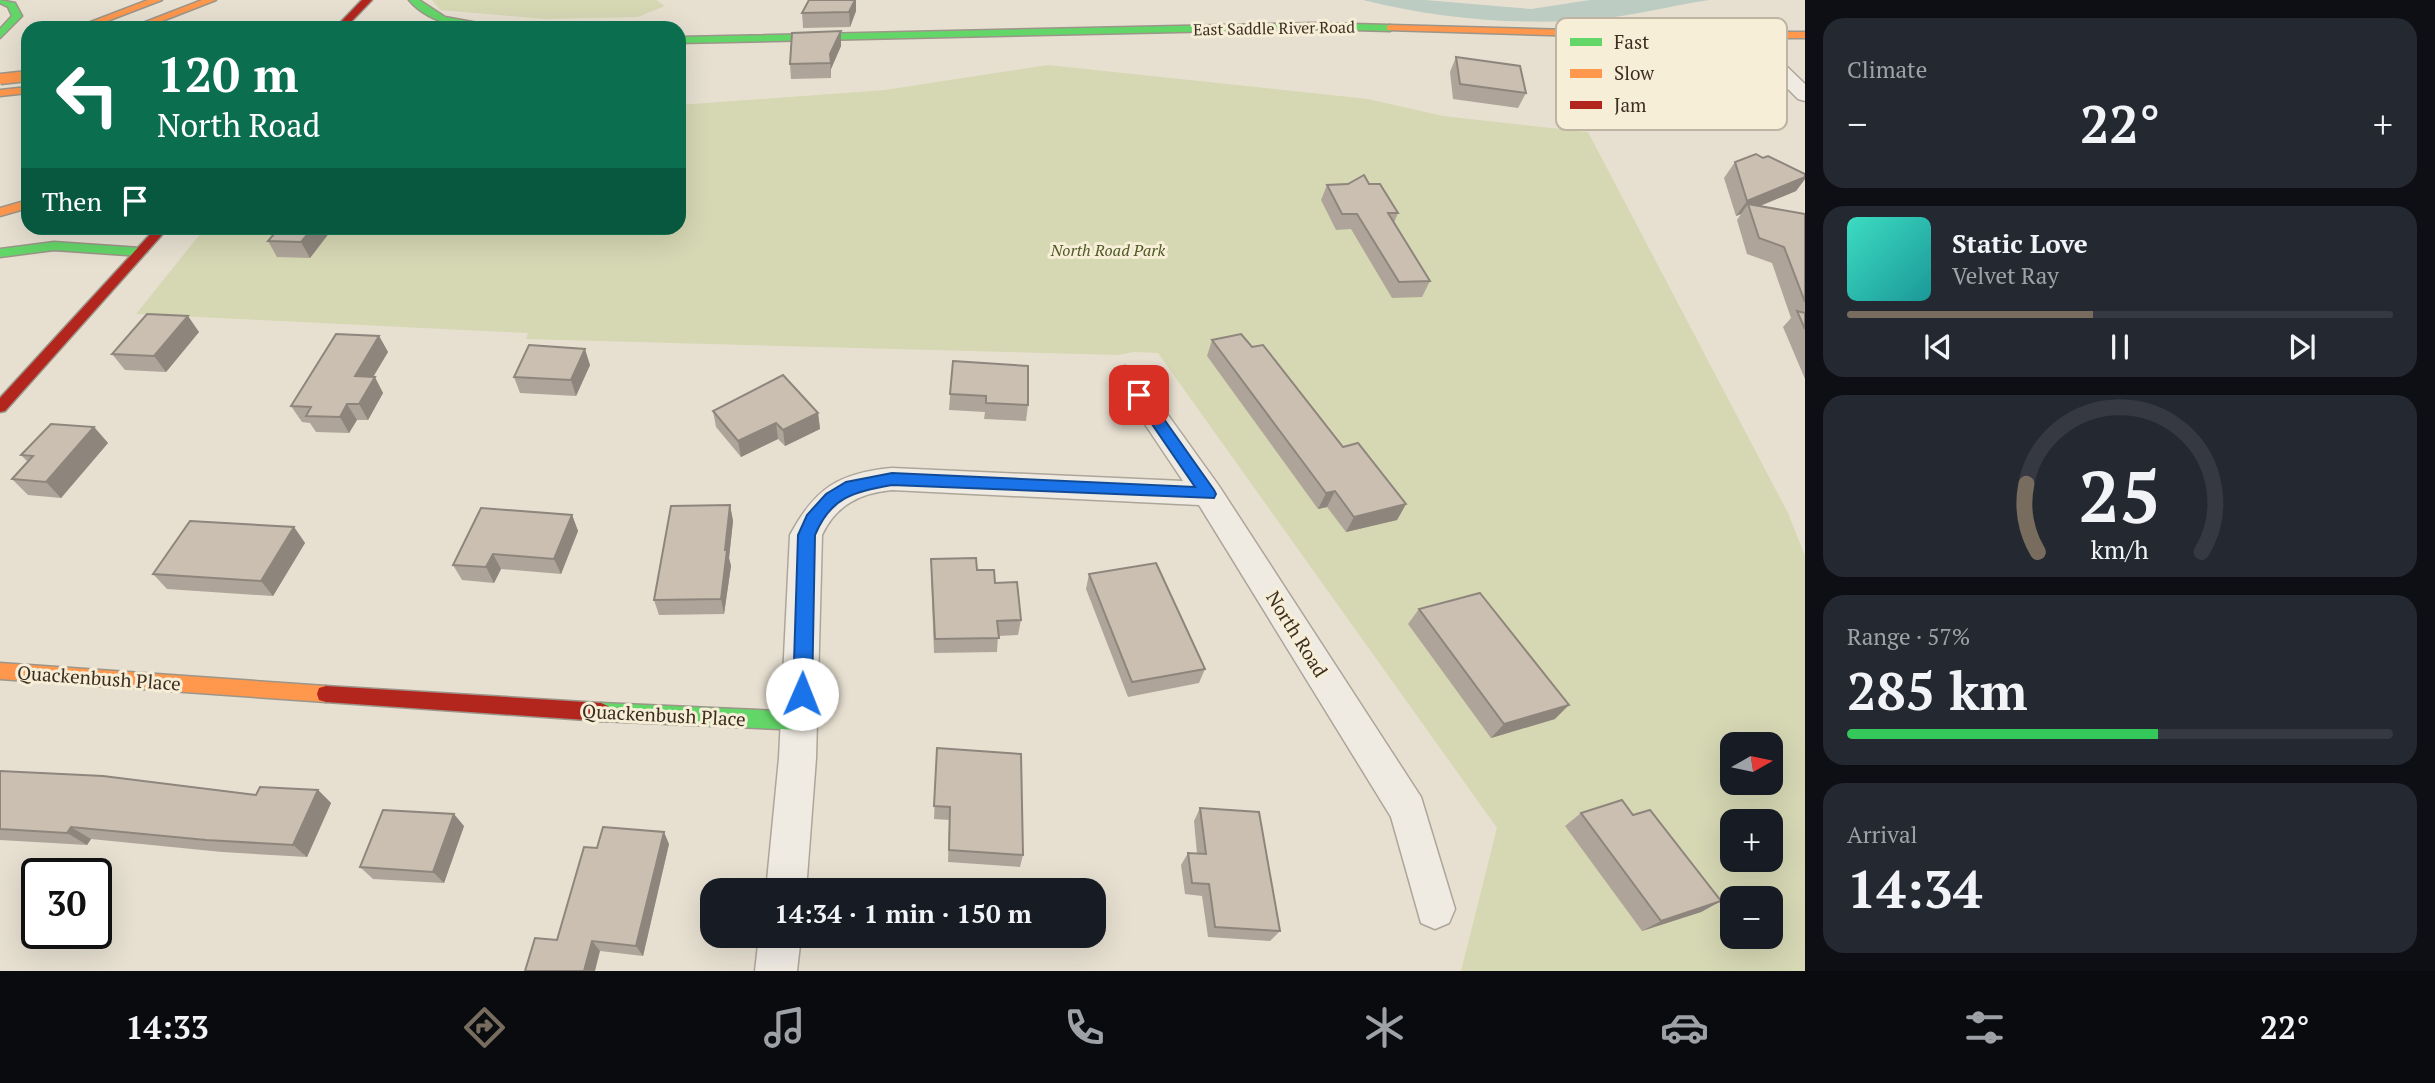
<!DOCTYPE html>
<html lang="en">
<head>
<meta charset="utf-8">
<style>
	:root { --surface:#171b24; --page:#242831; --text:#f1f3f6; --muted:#9ea1a6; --line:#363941; --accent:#786c5e }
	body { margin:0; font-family:"PT Serif",serif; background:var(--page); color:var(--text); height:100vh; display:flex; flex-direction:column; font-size:26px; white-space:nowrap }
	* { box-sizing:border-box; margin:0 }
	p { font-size:23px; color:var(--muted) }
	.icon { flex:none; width:38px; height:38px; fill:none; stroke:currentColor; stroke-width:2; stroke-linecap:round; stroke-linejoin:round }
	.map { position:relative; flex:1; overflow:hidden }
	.panel { display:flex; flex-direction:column; gap:18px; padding:18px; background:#0d0f14; width:630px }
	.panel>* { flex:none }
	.banner { position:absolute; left:21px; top:21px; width:665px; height:214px; border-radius:21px; box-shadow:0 7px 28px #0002; background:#0b6e4f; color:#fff; overflow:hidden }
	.needle { width:46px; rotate:81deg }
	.buttons { position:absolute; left:1720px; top:732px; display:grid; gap:14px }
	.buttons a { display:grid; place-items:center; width:63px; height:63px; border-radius:14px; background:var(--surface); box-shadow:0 7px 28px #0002; font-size:35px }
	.speed { position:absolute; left:21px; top:858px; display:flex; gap:14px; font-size:35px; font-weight:700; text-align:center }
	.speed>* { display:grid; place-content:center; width:91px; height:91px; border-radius:50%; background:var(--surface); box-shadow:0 7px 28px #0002; line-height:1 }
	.speed .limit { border:4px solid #111; border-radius:10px; background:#fff; color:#111 }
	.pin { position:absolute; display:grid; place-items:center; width:60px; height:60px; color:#fff; margin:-30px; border-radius:14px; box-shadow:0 4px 10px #0006 }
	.me { position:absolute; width:77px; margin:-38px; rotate:1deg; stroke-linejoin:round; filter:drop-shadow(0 0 5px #0008) }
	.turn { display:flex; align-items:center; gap:24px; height:147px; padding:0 21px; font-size:32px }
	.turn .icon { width:91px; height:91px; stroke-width:2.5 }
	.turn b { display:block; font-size:49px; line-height:60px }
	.then { display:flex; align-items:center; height:66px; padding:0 21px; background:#0003; gap:14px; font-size:26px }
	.big { font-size:52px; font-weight:700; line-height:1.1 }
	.panel .card { flex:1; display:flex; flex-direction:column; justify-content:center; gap:10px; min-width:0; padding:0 24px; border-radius:21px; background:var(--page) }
	.panel .dial { align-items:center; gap:0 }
	.dial svg { height:182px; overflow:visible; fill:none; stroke:var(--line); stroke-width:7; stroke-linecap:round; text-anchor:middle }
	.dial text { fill:var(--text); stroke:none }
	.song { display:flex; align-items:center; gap:21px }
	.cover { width:84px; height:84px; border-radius:10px; background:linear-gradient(135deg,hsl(170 70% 55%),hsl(180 70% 35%)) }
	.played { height:7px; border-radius:4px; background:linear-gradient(90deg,var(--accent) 45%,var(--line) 45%) }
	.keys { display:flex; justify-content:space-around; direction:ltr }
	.heat { display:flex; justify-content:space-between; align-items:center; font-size:38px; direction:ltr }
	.charge { height:10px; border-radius:5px; background:linear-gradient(90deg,#34c759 57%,var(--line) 0) }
	.trip { position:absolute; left:700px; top:878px; width:406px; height:70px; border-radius:21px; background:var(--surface); box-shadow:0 7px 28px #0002; font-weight:700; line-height:70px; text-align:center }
	.tab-bar { display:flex; height:112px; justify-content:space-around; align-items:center; background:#090b0e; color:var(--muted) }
	.tab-bar .icon { width:49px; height:49px }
	.tab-bar .selected { color:var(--accent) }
	.tab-bar b { font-size:32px; color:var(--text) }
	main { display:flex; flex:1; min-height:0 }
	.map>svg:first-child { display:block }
	.green { fill:#d6d7b3; fill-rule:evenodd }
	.water { fill:#bcccc2 }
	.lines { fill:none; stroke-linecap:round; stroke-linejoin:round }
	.street-casing { stroke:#ada599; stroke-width:3 }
	.fast-casing { stroke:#9c958a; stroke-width:3 }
	.slow-casing { stroke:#9c958a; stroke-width:3 }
	.jam-casing { stroke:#9c958a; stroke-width:3 }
	.street { fill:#efebe3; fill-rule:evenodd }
	.fast { fill:#63d668; fill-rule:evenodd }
	.slow { fill:#ff974d; fill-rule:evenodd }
	.jam { fill:#b3261e; fill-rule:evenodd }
	.slow-bridge-casing { stroke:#9c958a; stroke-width:13; stroke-linecap:butt }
	.slow-bridge { stroke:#ff974d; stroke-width:10 }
	.wall { fill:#afa499 }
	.shaded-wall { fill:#8e867d }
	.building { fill:#cbbfb2; stroke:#8e867d; stroke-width:2 }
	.route { fill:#1a73e8; stroke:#114b97; stroke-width:2 }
	.labels { text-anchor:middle; stroke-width:6; stroke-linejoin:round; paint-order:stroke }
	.far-street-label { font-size:16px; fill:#3d2e20; stroke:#f7eed8 }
	.far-park-label { font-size:16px; font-style:italic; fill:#4d5a26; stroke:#f7eed8 }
	.street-label { font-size:19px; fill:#3d2e20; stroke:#f7eed8 }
	.key { fill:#f7eed8; stroke:#bfb4a1; stroke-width:2 }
	.key-label { font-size:19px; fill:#3d2e20 }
</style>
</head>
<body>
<main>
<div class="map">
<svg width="1805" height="971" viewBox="0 0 1805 971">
	<rect width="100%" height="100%" fill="#e7e0d1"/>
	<g class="green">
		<polygon points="432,0 656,0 665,6 638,17 545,19 440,10"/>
		<path d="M1048 65 1368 99 1443 116 1588 132 1788 513 1805 556V971H1461L1497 828 1158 353 1134 352 1118 355 526 339 528 333 136 314 205 228H679V105L885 90ZM1732 744H1771V782H1732ZM1732 821H1771V859H1732ZM1732 898H1771V936H1732Z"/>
	</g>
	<path class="water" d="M1363 0H1425L1531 9 1590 0H1709C1664 7 1617 20 1571 21 1501 24 1431 17 1363 0Z"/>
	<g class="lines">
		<g class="street-casing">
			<g id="street">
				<polygon points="1743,29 1749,30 1805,84 1805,101 1798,99 1737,38 1734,34"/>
				<path d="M1125 366 1135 369 1219 486 1421 797 1455 909 1449 923 1435 929 1421 923 1391 817 1199 505 892 490C860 493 836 505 822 535L816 758 806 891H766L779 758 790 535C815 488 839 473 892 468L1183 481 1112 375 1115 369Z"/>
				<polygon points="759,936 801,936 797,971 755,971"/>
			</g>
		</g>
		<g class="fast-casing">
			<g id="fast">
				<polygon points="0,0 15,3 22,16 0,38 0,29 12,16 8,7 0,3"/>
				<path d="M409 0H419L445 17 505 28C471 28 433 28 409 0Z"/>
				<polygon points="1316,23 1390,25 1395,28 1390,31 1316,29 679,43 679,37"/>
				<polygon points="54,242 141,248 147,252 141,256 54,250 0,257 0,249"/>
				<polygon points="601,703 802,712 809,715 811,721 809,727 802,730 601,721 594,718 592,712 594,706"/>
			</g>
		</g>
		<g class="slow-casing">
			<g id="slow">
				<polygon points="148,0 162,0 89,28 75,28"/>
				<polygon points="202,0 216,0 144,28 130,28"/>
				<polygon points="1390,25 1646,32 1805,32 1805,38 1646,38 1387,30 1387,26"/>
				<polygon points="28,87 28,93 0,96 0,90"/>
				<polygon points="28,200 28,208 0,216 0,208"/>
				<polygon points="0,663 326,686 333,688 335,694 333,700 326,702 0,679"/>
			</g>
		</g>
		<g class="jam-casing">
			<g id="jam">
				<polygon points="362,0 372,0 345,28 335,28"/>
				<polygon points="156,228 168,228 5,411 0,412 0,398"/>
				<polygon points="326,686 601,703 608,706 610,712 608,718 601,721 326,702 319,700 317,694 319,688"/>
			</g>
		</g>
		<use href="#street" class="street"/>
		<use href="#fast" class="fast"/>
		<use href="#slow" class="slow"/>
		<use href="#jam" class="jam"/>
		<g class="slow-bridge-casing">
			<polyline id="slow-bridge" points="0,79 28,76"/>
		</g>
		<use href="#slow-bridge" class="slow-bridge"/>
	</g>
	<g class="wall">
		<polygon points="809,0 856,0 856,11 850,27 803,28 802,13"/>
		<polygon points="841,31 841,46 831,69 831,78 791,79 790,64"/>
		<polygon points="1456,57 1526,93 1518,108 1453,99 1450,72"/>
		<polygon points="1763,158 1805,174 1805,179 1796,191 1760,206 1805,214 1805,379 1783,327 1791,318 1772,263 1747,254 1737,220 1741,214 1736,216 1724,178 1735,162"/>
		<polygon points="1369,184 1398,213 1394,223 1430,281 1422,297 1392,298 1351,229 1336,230 1321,200 1327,185"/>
		<polygon points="333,228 310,258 277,257 268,241"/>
		<polygon points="199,332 166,372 125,370 112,354"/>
		<polygon points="379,336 388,352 373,377 383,393 368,420 357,420 349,433 316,432 310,423 302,422 291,406"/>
		<polygon points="1212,340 1252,347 1343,447 1406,504 1397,520 1346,532 1327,507 1318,509 1207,356"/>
		<polygon points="953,361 1028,405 1026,421 984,419 985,412 949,410"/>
		<polygon points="590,365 576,396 520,393 514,377"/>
		<polygon points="713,411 818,413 820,429 785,446 778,439 741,457 716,427"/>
		<polygon points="94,427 108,443 61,498 28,495 12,479 28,462 21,455"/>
		<polygon points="730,505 733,521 729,558 731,566 724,614 659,615 654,600"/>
		<polygon points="572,515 578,531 561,574 501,569 494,583 462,580 453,565"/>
		<polygon points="294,527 305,543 273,596 167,589 153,574"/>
		<polygon points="931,559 977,570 995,583 1021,620 1018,635 998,636 997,652 934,653 931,574"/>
		<polygon points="1089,574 1205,669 1199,683 1128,697 1086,589"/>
		<polygon points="1419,609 1555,719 1491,738 1408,624"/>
		<polygon points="937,748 1023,855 1020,867 948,862 949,820 934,819"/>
		<polygon points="0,771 256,795 318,790 331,803 307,857 222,852 91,839 87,845 0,840"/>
		<polygon points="1200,808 1280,931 1270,941 1208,937 1202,896 1185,894 1181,865 1188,853 1197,854 1194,821"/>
		<polygon points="1581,813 1633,815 1721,901 1701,912 1642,931 1565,826"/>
		<polygon points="464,826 444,883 373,879 360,867"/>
		<polygon points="669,844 643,956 600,951 557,940 597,848"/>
	</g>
	<g class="shaded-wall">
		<polygon points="855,0 856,0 856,11 850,27 849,12"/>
		<polygon points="841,31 841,46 831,69 831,78 830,54"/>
		<polygon points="1805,177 1805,179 1796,191 1750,210 1748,204 1741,214 1736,216 1747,201"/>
		<polygon points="313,228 333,228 310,258 301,242"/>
		<polygon points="188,316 199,332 166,372 154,356"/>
		<polygon points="379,336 388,352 364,392 355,376"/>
		<polygon points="585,349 590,365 576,396 571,380"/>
		<polygon points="375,377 383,393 368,420 359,404"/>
		<polygon points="347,404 357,420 349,433 340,417"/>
		<polygon points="818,413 820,429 785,446 783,430"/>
		<polygon points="776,423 778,439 741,457 738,441"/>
		<polygon points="94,427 108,443 61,498 46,482"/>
		<polygon points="1335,491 1327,507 1318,509 1326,493"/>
		<polygon points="1406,504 1397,520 1346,532 1354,517"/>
		<polygon points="730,505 733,521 729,558 731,566 724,614 721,599"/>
		<polygon points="572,515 578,531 561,574 554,559"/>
		<polygon points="294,527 305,543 273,596 261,581"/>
		<polygon points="493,554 501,569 494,583 486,567"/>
		<polygon points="1569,705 1555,719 1491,738 1504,724"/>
		<polygon points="318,790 331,803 307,857 293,845"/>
		<polygon points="454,814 464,826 444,883 433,872"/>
		<polygon points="71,827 91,839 87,845 67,833"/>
		<polygon points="664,832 669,844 643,956 636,946"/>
		<polygon points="1721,901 1701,912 1642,931 1661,921"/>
		<polygon points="592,941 600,951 595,971 584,971"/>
	</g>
	<g class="building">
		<polygon points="809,0 855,0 849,12 802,13"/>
		<polygon points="841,31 830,54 831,63 790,64 792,33"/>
		<polygon points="1456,57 1520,66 1526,93 1460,84"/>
		<polygon points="1756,154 1763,158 1768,156 1805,174 1805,177 1747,201 1735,162"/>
		<polygon points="1364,175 1369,184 1380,184 1398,213 1388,213 1430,281 1399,282 1357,214 1342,214 1327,185 1348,184"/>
		<polygon points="1748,204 1805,214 1805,302 1784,247 1759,238"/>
		<polygon points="279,228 313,228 301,242 268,241"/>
		<polygon points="1797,311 1805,313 1805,329"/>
		<polygon points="147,314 188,316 154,356 112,354"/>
		<polygon points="336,334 379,336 355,376 375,377 359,404 347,404 340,417 306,416 311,407 291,406"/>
		<polygon points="1241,334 1252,347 1263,345 1343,447 1358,443 1406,504 1354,517 1335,491 1326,493 1212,340"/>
		<polygon points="529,345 585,349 571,380 514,377"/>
		<polygon points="953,361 1028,366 1028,405 986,403 986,396 950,394"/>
		<polygon points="783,375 818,413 783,430 776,423 738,441 713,411"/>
		<polygon points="51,424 94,427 46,482 12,479 33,456 21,455"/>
		<polygon points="730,505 725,550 727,550 721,599 654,600 671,506"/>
		<polygon points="481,508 572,515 554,559 493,554 486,567 453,565"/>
		<polygon points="190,521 294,527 261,581 153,574"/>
		<polygon points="976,558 977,570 994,570 995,583 1017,582 1021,620 997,621 999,638 935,639 931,559"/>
		<polygon points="1156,563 1205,669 1132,682 1089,574"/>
		<polygon points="1480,593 1569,705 1504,724 1419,609"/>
		<polygon points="937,748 1021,754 1023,855 949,850 950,807 934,806"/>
		<polygon points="0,771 103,776 256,795 260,787 318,790 293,845 206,840 71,827 67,833 0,829"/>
		<polygon points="1622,800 1633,815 1650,810 1721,901 1661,921 1581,813"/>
		<polygon points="1200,808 1259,812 1280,931 1215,927 1209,884 1192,883 1188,853 1206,854"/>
		<polygon points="383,810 454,814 433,872 360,867"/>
		<polygon points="603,827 664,832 636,946 592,941 584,971 525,971 535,938 557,940 584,847 597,848"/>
	</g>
	<path class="route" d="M1139 390 1144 391 1214 490 1216 494 1214 498 892 485C853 492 831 497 815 535L812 694 809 700 802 703 796 700 793 694 798 535 807 515 826 494 846 482 892 473 1195 487 1132 395Z"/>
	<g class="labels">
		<g class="far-street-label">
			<text transform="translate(1274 28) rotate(-1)" y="6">East Saddle River Road</text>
		</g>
		<g class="far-park-label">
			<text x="1108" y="256">North Road Park</text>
		</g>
		<g class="street-label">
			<text transform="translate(1297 634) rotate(58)" y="7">North Road</text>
			<text transform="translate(99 678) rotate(4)" y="7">Quackenbush Place</text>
			<text transform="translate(664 715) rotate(3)" y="7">Quackenbush Place</text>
		</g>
	</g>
	<rect x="1556" y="18" width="231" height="112" rx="10" class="key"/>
	<rect x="1570" y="38" width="32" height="8" fill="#63d668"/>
	<rect x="1570" y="69" width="32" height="9" fill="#ff974d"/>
	<rect x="1570" y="101" width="32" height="8" fill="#b3261e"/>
	<g class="key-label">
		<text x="1614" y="49">Fast</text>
		<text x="1614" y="80">Slow</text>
		<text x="1614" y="112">Jam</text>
	</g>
</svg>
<div class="buttons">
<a><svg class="needle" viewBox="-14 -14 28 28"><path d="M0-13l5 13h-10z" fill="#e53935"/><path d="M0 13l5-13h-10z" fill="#9ea1a6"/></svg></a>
<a>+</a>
<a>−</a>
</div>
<div class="speed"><div class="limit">30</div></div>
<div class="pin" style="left:1139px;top:395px;background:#d93025"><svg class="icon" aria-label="arrive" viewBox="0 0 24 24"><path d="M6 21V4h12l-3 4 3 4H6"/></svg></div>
<svg class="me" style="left:802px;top:694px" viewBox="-20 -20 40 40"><circle r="19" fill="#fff"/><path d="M0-13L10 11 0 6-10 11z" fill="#1a73e8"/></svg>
<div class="trip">14:34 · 1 min · 150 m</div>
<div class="banner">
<div class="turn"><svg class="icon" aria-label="left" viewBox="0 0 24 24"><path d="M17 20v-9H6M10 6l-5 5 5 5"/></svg><div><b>120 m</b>North Road</div></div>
<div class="then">Then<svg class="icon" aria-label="arrive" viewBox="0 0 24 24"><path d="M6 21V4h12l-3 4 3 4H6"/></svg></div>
</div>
</div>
<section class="panel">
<div class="card"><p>Climate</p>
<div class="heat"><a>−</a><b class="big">22°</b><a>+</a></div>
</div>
<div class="card">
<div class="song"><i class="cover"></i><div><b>Static Love</b><p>Velvet Ray</p></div></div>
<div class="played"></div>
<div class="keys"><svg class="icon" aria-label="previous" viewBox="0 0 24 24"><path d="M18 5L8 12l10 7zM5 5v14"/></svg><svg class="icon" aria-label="pause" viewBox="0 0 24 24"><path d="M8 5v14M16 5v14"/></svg><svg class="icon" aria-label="next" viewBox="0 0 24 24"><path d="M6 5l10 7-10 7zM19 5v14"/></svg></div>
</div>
<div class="card dial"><svg viewBox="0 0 100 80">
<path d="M14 69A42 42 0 1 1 86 69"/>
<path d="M14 69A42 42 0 0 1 9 39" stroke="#786c5e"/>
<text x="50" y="56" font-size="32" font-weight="700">25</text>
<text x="50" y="72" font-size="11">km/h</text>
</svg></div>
<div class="card"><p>Range · 57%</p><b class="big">285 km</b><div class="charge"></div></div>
<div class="card"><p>Arrival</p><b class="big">14:34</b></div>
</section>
</main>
<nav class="tab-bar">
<b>14:33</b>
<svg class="icon selected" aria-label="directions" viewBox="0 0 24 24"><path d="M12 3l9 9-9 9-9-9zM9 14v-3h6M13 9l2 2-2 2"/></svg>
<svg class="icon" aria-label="music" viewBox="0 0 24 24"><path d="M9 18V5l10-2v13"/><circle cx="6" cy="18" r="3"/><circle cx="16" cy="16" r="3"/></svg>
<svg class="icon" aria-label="phone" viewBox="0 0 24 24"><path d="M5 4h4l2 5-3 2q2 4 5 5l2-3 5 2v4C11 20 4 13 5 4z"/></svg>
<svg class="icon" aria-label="climate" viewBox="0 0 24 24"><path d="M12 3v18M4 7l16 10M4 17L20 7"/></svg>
<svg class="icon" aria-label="car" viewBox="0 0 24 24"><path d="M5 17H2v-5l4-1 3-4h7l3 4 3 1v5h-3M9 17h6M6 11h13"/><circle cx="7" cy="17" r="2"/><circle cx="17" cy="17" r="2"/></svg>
<svg class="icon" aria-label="filters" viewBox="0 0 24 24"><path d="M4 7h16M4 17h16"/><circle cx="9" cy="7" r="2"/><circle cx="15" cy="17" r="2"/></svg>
<b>22°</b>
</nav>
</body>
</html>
